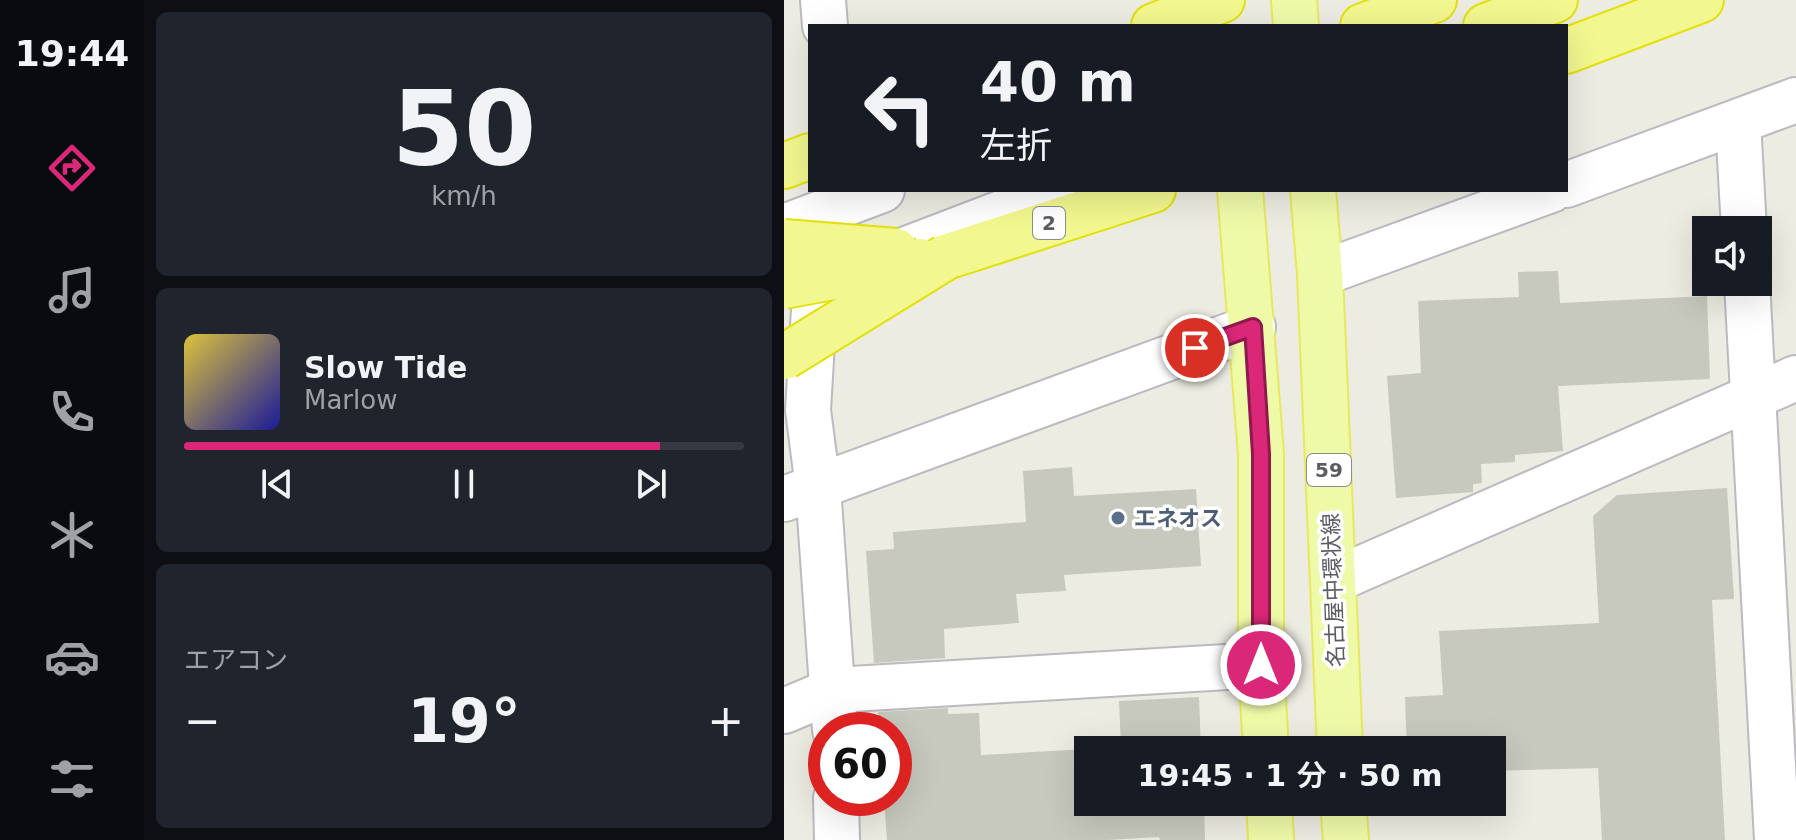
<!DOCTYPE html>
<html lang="ja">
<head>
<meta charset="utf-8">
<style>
	:root { --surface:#171b24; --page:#20242c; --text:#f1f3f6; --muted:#9ea1a6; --line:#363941; --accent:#db2777 }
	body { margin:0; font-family:"DejaVu Sans","Noto Sans JP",sans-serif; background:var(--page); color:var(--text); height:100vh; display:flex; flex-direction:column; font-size:30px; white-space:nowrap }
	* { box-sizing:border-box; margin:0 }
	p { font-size:26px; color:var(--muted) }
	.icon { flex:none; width:44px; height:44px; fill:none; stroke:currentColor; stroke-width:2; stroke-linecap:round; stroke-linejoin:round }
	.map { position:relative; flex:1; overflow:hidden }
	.details { display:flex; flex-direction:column; gap:12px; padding:12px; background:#0d0f14; width:640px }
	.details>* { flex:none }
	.banner { position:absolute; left:24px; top:24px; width:760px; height:168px; border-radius:0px; box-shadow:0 8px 32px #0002; background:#171b24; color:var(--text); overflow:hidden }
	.tools { position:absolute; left:908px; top:216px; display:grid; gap:16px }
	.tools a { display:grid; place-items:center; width:80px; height:80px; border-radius:0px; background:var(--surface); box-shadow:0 8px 32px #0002; font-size:40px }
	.speed { position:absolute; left:24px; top:712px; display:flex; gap:16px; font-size:40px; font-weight:700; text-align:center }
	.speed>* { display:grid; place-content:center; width:104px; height:104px; border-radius:50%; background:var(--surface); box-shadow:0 8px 32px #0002; line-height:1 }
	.speed .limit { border:12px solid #d22; background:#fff; color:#111 }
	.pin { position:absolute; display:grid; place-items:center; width:68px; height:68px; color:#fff; margin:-34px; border:4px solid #fff; border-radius:50%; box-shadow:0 2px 8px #0007 }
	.me { position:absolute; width:88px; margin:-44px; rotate:0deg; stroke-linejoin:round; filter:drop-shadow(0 0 6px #0008) }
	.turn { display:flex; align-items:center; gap:28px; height:168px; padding:0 40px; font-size:36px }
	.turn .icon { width:104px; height:104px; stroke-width:2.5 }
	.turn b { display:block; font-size:56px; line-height:68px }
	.big { font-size:60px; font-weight:600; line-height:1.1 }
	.details .widget { flex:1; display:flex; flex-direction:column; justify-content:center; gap:12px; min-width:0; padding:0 28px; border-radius:12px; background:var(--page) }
	.details .dial { align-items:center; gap:0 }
	.dial b { font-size:104px; line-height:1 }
	.song { display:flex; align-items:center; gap:24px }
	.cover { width:96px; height:96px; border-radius:12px; background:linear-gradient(135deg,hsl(50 70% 55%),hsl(240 70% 35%)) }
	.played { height:8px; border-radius:4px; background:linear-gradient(90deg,var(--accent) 85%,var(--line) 85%) }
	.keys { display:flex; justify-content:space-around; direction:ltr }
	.heat { display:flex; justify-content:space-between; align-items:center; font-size:44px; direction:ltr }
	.trip { position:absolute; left:290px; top:736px; width:432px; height:80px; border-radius:0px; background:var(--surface); box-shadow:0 8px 32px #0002; font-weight:600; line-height:80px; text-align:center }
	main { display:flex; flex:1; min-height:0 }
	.dock { display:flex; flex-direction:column; width:144px; justify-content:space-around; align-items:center; background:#090b0e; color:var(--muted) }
	.dock .icon { width:56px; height:56px }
	.dock .active { color:var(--accent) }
	.dock b { font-size:36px; color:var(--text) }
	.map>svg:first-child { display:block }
	.building { fill:#c7c8be }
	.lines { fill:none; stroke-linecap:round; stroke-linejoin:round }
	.minor-casing { stroke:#babac0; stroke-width:48 }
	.tertiary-casing { stroke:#babac0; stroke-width:48 }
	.primary-casing { stroke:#e6e95e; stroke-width:48 }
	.motorway-casing { stroke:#e2e10c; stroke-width:48 }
	.minor { stroke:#fff; stroke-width:44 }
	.tertiary { stroke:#fff; stroke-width:44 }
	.primary { stroke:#effaa9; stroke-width:44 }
	.motorway { stroke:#f2f78f; stroke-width:44 }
	.motorway-bridge-casing { stroke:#e2e10c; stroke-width:48; stroke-linecap:butt }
	.motorway-bridge { stroke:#f2f78f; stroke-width:44 }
	.route-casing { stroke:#8e194d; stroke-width:20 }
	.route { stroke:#db2777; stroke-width:14 }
	.service-dot { fill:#5c6f8a; stroke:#fff; stroke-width:3 }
	.labels { text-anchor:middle; stroke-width:7; stroke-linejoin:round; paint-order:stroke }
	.shield { fill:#fff; stroke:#8c8d91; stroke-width:2 }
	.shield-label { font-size:20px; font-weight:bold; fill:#5a5c62 }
	.service-label { font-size:22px; font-weight:bold; fill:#4e5e75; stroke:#fff; text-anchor:start }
	.street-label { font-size:22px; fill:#5a5c62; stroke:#fff }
</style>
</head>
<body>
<main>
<nav class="dock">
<b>19:44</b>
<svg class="icon active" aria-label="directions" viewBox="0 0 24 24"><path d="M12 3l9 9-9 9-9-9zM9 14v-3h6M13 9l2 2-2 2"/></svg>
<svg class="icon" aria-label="music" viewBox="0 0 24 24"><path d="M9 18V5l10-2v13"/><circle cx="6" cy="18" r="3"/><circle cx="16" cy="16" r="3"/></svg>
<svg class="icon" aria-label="phone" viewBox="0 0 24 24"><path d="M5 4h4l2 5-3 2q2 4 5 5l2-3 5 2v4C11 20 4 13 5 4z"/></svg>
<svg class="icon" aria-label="climate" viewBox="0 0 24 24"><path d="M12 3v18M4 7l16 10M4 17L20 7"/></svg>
<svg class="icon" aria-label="car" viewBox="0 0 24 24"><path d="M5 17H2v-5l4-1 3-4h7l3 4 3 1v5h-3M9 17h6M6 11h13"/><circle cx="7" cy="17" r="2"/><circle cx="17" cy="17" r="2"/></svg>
<svg class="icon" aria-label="filters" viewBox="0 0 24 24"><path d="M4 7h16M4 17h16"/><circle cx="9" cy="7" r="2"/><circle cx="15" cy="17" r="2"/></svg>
</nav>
<section class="details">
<div class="widget dial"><b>50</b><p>km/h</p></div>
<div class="widget">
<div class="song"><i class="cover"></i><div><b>Slow Tide</b><p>Marlow</p></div></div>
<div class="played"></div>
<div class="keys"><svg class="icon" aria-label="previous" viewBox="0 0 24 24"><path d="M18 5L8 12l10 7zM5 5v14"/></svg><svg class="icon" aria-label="pause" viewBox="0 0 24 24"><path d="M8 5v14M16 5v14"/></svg><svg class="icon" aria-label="next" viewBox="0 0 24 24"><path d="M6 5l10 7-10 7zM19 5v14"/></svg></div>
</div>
<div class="widget"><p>エアコン</p>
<div class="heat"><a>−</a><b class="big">19°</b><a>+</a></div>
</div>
</section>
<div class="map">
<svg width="1012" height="840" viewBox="0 0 1012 840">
	<rect width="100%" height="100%" fill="#ecece2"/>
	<g class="building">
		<polygon points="774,271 776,303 923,296 926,379 774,386 779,451 731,455 731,462 697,464 698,483 689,484 689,492 612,498 603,376 637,373 634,301 735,297 734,272"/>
		<polygon points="288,467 290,496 412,489 417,566 280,575 282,591 232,594 235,623 160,629 161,658 90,663 82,551 110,549 109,532 242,522 239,471"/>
		<polygon points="943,488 950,599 928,600 941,840 818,840 814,768 708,771 708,750 623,750 621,697 659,695 655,631 815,623 809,516 833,495"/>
		<polygon points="415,697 417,750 304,750 304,802 420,802 421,840 376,840 375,837 323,840 103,840 100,798 110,798 110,730 95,730 94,712 164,708 164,714 195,713 197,755 337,747 335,701"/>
	</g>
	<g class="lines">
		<g class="minor-casing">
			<g id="minor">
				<polyline points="39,0 41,26"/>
				<polyline points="954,122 960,230"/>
				<polyline points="782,185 1012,100"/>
				<polyline points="34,242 24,410 34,487 51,730"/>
				<polyline points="536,274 767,190"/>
				<polyline points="963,282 993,840"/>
				<polyline points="0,499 469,327"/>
				<polyline points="551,580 1012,378"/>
				<polyline points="0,711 50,690 477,665"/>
				<polyline points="52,798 53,840"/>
			</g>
		</g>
		<g class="tertiary-casing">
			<g id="tertiary">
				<polyline points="0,227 98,190"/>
				<polyline points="89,262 277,190"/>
			</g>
		</g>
		<g class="primary-casing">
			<g id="primary">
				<polyline points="510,0 512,26"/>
				<polyline points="456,190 477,454 477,665 482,750"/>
				<polyline points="529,190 536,274 556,750"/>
				<polyline points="485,802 487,840"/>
				<polyline points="559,802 562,840"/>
			</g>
		</g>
		<g class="motorway-casing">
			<g id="motorway">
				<polyline points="370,26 438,0"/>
				<polyline points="579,26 650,0"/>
				<polyline points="702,26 771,0"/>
				<polyline points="782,51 917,0"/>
				<polyline points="0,166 26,156"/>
				<polyline points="162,257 369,190"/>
			</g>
		</g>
		<use href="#minor" class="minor"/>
		<use href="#tertiary" class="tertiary"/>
		<use href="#primary" class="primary"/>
		<use href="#motorway" class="motorway"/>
		<g class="motorway-bridge-casing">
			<g id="motorway-bridge">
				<polyline points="0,242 112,251"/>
				<polyline points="0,286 136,261"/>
				<polyline points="0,357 162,257"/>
			</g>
		</g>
		<use href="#motorway-bridge" class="motorway-bridge"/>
	</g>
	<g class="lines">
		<g class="route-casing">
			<polyline id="route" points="411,348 469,327 477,454 477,665"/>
		</g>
		<use href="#route" class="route"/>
	</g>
	<circle class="service-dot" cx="334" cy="518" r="8"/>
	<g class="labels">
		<g class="shield">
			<rect x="249" y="207" width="32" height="32" rx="6"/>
			<rect x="523" y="454" width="44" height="32" rx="6"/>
		</g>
		<g class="shield-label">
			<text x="265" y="230">2</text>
			<text x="545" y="477">59</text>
		</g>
		<g class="service-label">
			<text x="350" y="526">エネオス</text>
		</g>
		<g class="street-label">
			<text transform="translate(549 590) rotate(-92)" y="8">名古屋中環状線</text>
		</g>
	</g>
</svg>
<div class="tools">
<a><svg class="icon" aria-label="sound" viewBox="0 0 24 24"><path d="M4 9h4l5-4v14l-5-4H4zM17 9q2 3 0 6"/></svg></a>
</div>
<div class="speed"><div class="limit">60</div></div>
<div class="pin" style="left:411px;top:348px;background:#d93025"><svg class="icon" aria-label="arrive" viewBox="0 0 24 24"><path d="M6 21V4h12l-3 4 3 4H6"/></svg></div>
<svg class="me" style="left:477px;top:665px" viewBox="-20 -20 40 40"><circle r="17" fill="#db2777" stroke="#fff" stroke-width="3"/><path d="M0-11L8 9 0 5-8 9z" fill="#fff"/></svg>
<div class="trip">19:45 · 1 分 · 50 m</div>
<div class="banner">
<div class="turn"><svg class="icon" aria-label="left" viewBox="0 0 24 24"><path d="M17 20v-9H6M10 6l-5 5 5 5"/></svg><div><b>40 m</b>左折</div></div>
</div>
</div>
</main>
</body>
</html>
